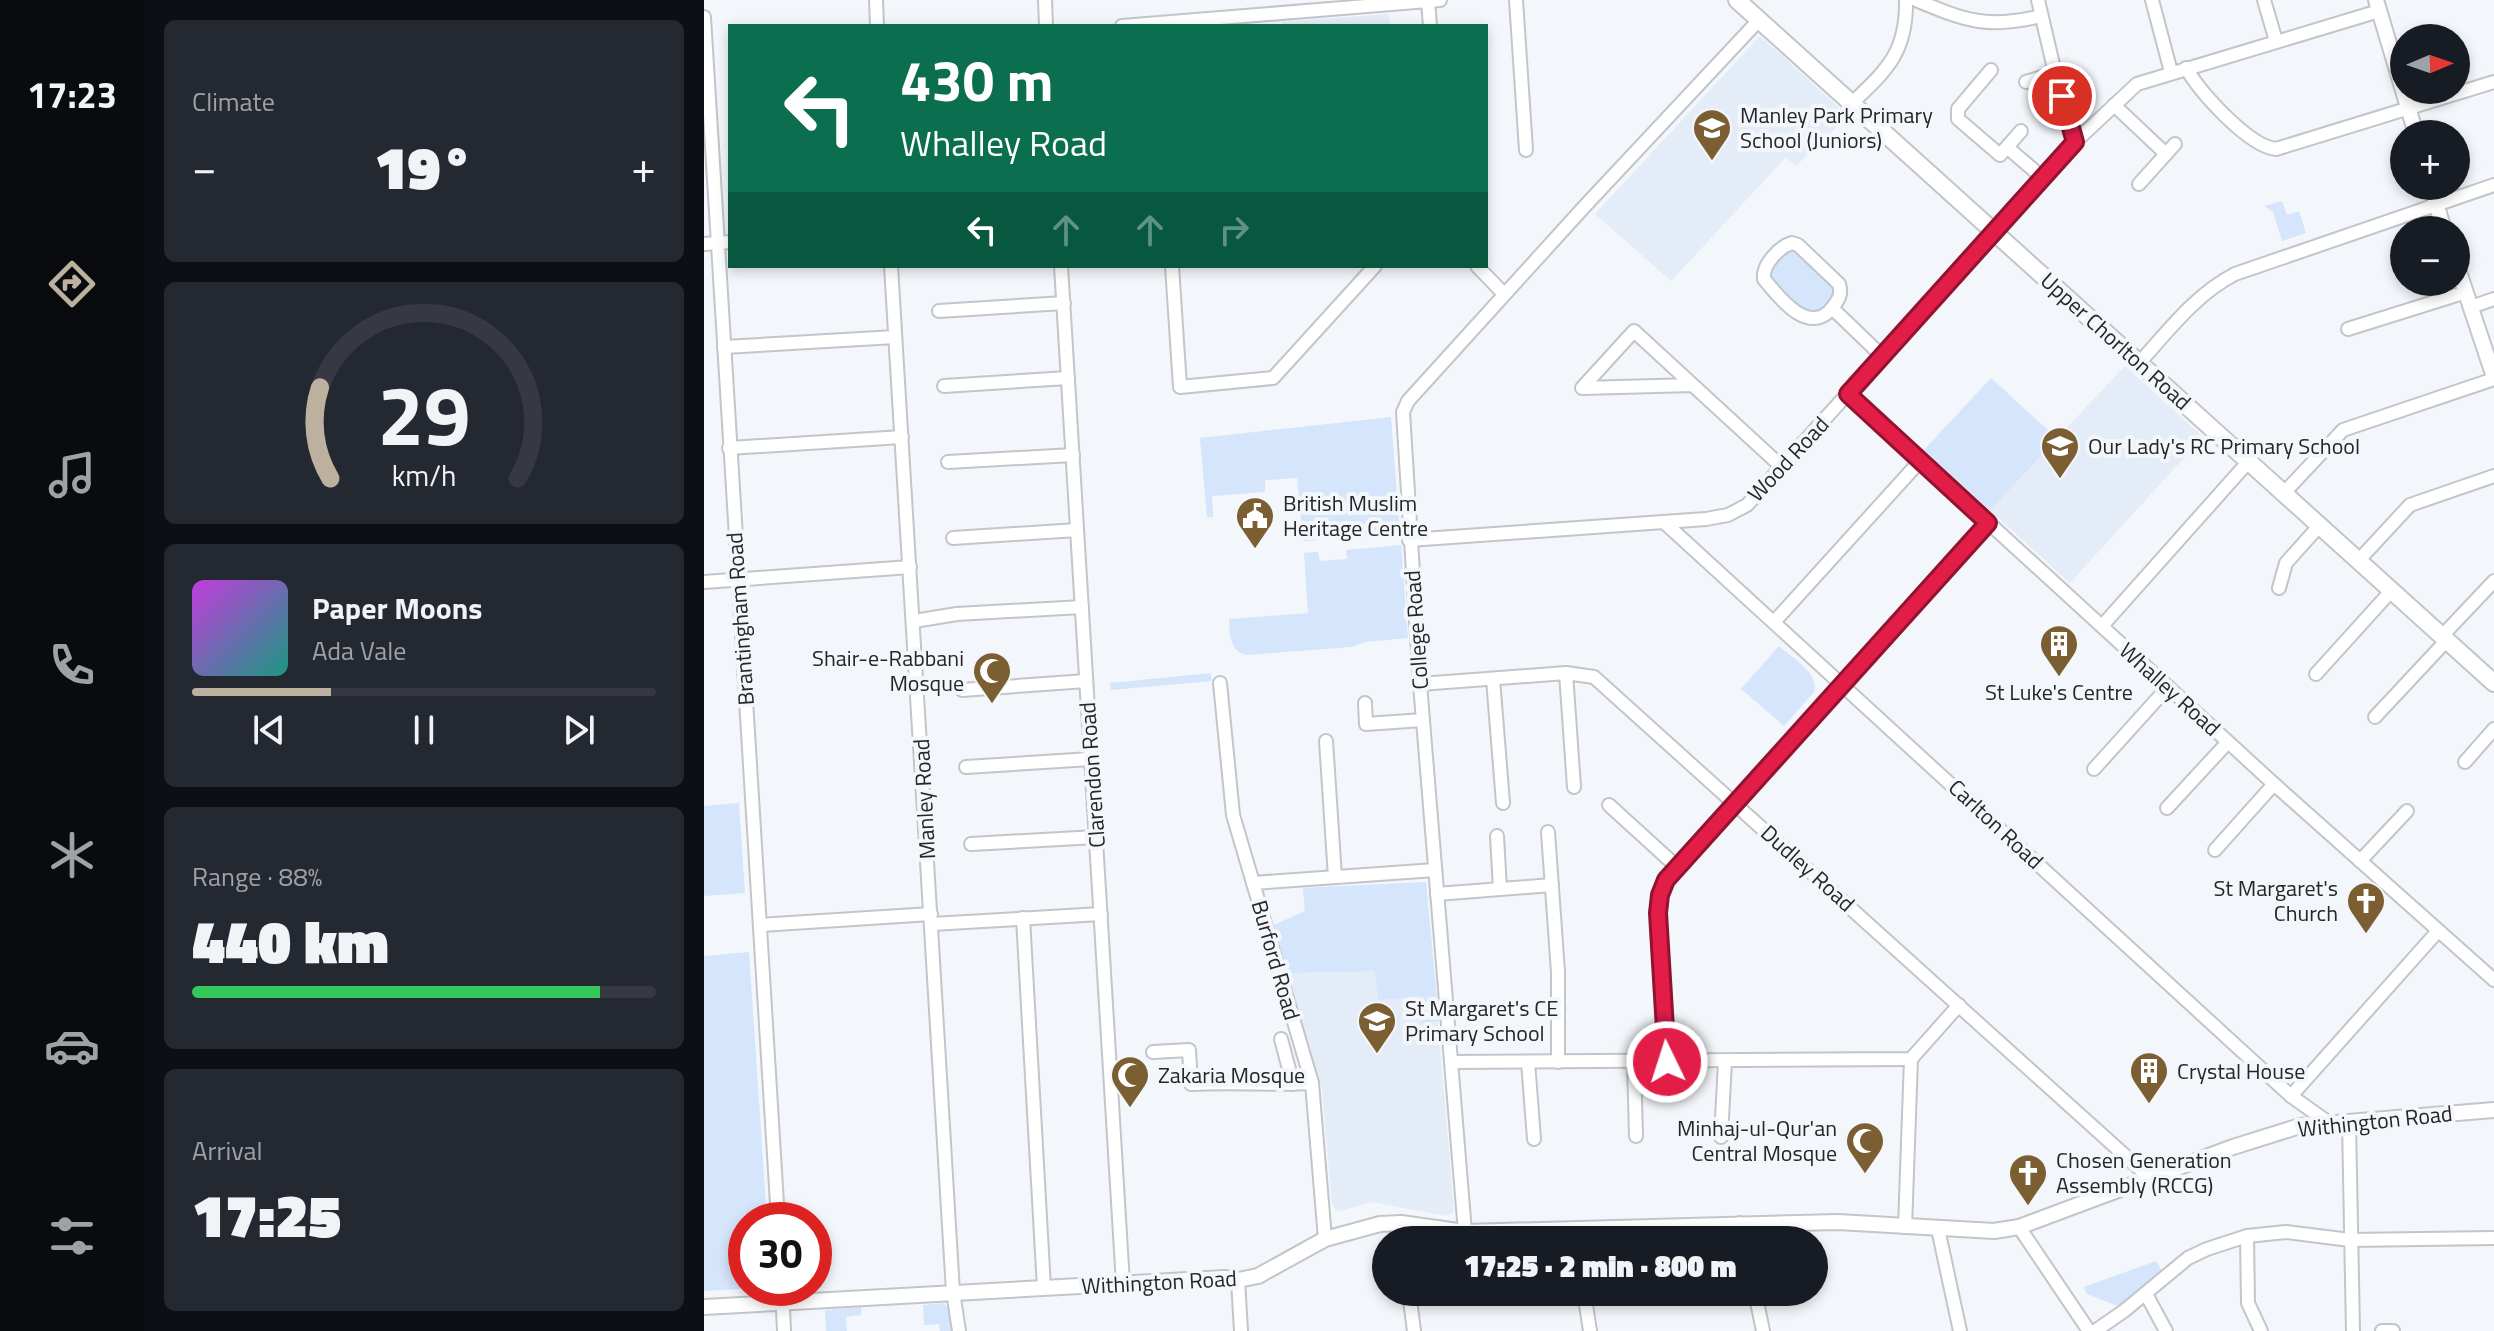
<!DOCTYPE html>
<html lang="en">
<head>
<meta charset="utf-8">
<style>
	:root { --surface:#171b24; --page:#242831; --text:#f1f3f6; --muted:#9ea1a6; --line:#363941; --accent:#bcb09e }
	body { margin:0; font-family:"Titillium Web",sans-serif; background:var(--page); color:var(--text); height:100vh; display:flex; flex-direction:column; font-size:30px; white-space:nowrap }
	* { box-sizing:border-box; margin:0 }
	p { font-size:26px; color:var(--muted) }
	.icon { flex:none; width:44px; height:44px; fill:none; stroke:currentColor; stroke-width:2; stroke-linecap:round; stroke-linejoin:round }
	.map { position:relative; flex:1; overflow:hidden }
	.sheet { display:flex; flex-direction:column; gap:20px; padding:20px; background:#0d0f14; width:560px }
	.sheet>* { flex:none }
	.top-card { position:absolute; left:24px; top:24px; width:760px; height:244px; border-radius:0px; box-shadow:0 4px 12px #0003; background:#0b6e4f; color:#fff; overflow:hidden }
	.needle { width:52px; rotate:88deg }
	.controls { position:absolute; left:1686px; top:24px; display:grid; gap:16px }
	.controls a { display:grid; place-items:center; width:80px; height:80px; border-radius:50%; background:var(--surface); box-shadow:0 4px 12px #0003; font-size:40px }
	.speed { position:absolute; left:24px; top:1202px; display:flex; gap:16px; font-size:40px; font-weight:700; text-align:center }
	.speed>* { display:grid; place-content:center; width:104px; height:104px; border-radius:50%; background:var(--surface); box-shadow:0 4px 12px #0003; line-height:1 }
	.speed .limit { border:12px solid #d22; background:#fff; color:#111 }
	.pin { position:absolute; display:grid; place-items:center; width:68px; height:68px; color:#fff; margin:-34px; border:4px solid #fff; border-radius:50%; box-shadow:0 2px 8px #0007 }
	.me { position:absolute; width:88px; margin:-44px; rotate:356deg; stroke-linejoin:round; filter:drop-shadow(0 0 6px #0008) }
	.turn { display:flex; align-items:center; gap:28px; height:168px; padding:0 40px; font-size:36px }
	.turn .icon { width:104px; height:104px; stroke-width:2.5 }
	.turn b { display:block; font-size:56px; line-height:68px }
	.lanes { display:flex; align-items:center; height:76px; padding:0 40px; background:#0003; justify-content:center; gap:40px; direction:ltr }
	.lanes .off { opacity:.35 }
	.big { font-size:60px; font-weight:800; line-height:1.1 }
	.sheet .card { flex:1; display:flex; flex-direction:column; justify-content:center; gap:12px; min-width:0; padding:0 28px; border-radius:12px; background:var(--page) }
	.sheet .dial { align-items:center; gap:0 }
	.dial svg { height:208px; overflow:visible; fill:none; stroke:var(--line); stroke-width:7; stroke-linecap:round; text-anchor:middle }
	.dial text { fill:var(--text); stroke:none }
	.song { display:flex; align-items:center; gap:24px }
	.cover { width:96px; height:96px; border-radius:12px; background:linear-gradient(135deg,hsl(290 70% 55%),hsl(170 70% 35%)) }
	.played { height:8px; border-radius:4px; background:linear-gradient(90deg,var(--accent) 30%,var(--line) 30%) }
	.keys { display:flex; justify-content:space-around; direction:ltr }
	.heat { display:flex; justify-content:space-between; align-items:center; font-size:44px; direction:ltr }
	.charge { height:12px; border-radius:6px; background:linear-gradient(90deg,#34c759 88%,var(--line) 0) }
	.trip { position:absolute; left:668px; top:1226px; width:456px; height:80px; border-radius:40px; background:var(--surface); box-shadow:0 4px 12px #0003; font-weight:800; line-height:80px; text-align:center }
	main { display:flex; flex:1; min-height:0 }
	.tab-bar { display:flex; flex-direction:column; width:144px; justify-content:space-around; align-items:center; background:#090b0e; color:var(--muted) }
	.tab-bar .icon { width:56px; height:56px }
	.tab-bar .on { color:var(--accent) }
	.tab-bar b { font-size:36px; color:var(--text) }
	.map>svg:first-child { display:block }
	.built { fill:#e4ecf7 }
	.green { fill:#d5e5fb }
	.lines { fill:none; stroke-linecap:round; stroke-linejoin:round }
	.minor-casing { stroke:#c2c5c9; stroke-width:16 }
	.tertiary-casing { stroke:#c2c5c9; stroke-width:18 }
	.secondary-casing { stroke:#c2c5c9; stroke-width:20 }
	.minor { stroke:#fff; stroke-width:12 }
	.tertiary { stroke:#fff; stroke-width:14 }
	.secondary { stroke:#fff; stroke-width:16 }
	.route-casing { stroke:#92132f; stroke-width:20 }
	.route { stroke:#e11d48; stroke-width:14 }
	.labels { text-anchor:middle; stroke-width:8; stroke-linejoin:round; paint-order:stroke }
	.poi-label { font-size:22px; fill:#252628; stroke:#f3f6fa; text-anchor:start }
	.street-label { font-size:22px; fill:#252628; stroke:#f3f6fa }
</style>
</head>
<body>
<main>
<nav class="tab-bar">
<b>17:23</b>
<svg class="icon on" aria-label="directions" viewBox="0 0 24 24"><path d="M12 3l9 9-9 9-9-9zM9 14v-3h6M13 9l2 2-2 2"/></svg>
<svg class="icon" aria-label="music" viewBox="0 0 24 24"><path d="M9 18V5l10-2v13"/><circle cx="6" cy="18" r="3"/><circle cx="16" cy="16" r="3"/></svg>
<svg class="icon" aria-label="phone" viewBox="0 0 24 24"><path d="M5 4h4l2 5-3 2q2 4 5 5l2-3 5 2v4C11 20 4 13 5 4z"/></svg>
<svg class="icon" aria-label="climate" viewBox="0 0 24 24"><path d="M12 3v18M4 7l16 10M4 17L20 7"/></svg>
<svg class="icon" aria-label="car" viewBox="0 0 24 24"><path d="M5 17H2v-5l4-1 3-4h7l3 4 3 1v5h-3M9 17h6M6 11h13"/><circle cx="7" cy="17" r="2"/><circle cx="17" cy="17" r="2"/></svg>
<svg class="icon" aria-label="filters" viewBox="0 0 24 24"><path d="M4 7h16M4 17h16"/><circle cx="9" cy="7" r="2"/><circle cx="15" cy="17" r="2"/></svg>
</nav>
<section class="sheet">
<div class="card"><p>Climate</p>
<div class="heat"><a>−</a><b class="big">19°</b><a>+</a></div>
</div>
<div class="card dial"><svg viewBox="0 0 100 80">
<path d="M14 69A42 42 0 1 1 86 69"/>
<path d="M14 69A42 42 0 0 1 10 34" stroke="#bcb09e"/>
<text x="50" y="56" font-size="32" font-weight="700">29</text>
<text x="50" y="72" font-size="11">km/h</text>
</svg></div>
<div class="card">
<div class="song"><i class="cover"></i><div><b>Paper Moons</b><p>Ada Vale</p></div></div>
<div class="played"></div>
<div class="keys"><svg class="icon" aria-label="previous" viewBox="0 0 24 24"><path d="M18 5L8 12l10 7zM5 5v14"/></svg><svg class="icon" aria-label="pause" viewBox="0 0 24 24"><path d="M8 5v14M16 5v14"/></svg><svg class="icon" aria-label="next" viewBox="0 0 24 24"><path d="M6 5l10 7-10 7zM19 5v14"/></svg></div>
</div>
<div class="card"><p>Range · 88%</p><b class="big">440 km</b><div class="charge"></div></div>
<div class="card"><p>Arrival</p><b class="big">17:25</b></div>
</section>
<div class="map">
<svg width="1790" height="1331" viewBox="0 0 1790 1331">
	<rect width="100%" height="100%" fill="#f3f6fa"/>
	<g class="built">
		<polygon points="685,14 686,26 578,26 578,22"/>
		<polygon points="1056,36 1144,116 1092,166 1082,157 967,281 891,214"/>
		<polygon points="1421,366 1499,437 1366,583 1220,450 1287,378 1353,438"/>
		<polygon points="722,882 750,1211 743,1216 668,1202 636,1211 631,1209 628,1204 618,1089 570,925 601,911 599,888"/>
	</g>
	<g class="green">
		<polygon points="1578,201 1583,215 1595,211 1602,233 1578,241 1569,212 1560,206"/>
		<polygon points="1084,249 1092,249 1132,285 1133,295 1116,313 1100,313 1066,282 1065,270"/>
		<polygon points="1287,378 1353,439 1286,510 1220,450"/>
		<polygon points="687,417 696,534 642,538 641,528 614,530 614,540 599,541 593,478 561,480 561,492 508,496 509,517 503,517 496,438"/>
		<path d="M697 545 704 638 661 642 647 647 543 655C525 651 526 634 525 619L604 613 600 553 614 552 616 561 643 559 642 550Z"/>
		<path d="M1075 646C1088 658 1116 673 1110 692L1080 726 1037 689Z"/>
		<polygon points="507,673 508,681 407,690 406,683"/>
		<polygon points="35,803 41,893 0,896 0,806"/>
		<polygon points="722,882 735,1021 718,1023 715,997 674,1000 671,971 584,973 570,925 601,911 599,888"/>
		<polygon points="45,952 63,1220 42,1220 42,1288 55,1288 0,1291 0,956"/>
		<polygon points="1452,1261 1458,1271 1416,1307 1383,1294 1380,1287"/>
		<polygon points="239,1303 243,1307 248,1331 236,1331 235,1324 220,1325 219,1305"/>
		<polygon points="157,1307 157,1315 142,1317 143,1331 122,1331 121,1310"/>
	</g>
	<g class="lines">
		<g class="minor-casing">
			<g id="minor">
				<polyline points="172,0 173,26"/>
				<polyline points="341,0 342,26"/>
				<polyline points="812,0 822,150"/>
				<path d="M1212 0C1262 21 1283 29 1337 16"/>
				<polyline points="1334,0 1351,73 1371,142"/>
				<polyline points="1448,0 1467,72"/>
				<polyline points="1560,0 1572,41"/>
				<polyline points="724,1 726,26"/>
				<polyline points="0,17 74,1220"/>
				<polyline points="418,26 736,0"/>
				<path d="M1482 68C1496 92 1544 146 1572 149L1790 82"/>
				<polyline points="1287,70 1254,109 1254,119 1296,155 1317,131"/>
				<polyline points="1322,82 1351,73"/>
				<path d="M1148 103C1183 70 1203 52 1202 0"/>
				<polyline points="1410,105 1462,154"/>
				<polyline points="1304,148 1340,179"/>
				<polyline points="1435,184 1471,144"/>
				<path d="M1088 243 1094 245 1135 284C1138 294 1135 299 1129 307 1106 337 1076 299 1060 279 1058 265 1075 247 1088 243Z"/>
				<polyline points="0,244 26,242"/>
				<polyline points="187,266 249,1292 255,1331"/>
				<polyline points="357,266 419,1284"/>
				<polyline points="468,266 476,387 569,378 671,266"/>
				<polyline points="773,266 800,294"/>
				<polyline points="1767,307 1790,299"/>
				<polyline points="1128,308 1179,357"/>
				<polyline points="235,311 360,303"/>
				<polyline points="1644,329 1762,292"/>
				<polyline points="20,347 191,337"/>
				<path d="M1436 362C1465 330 1492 294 1531 274L1790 185"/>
				<polyline points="989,385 878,388 930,331 1078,467"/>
				<polyline points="240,386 364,378"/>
				<polyline points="1144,394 1570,784 1790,980"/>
				<polyline points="25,448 198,437"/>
				<polyline points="244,462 369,455"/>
				<polyline points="1580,493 1639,430 1790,379"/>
				<polyline points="961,523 1587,1096 1625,1123"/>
				<polyline points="249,538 373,530"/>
				<polyline points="705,540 1002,519 1024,515 1043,505 1371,142 1433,84 1675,11"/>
				<polyline points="1655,560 1706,505 1790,476"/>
				<polyline points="0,582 206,567"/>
				<polyline points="1575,588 1582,563 1616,525"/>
				<polyline points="210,621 253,614 378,607"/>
				<polyline points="1070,622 1217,460"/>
				<polyline points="1398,626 1545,461"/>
				<polyline points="1738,636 1790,581"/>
				<polyline points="862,673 870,787"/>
				<polyline points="1612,674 1688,590"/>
				<polyline points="789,679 799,803"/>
				<polyline points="516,683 529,815 608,1083 621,1239"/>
				<polyline points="716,684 862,673 890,677 1447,1179"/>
				<polyline points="258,690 382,681"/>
				<polyline points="661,703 662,724 719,720"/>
				<polyline points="1671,717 1743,640"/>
				<polyline points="622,741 631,877"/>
				<polyline points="1761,762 1790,729"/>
				<polyline points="262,767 387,759"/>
				<polyline points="1390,769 1464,687"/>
				<polyline points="905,805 972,866"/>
				<polyline points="1463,808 1524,742"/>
				<polyline points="844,832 854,972 854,1062"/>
				<polyline points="793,836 796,889"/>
				<polyline points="267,844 392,837"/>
				<polyline points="1511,850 1570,784"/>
				<polyline points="1656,861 1703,811"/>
				<polyline points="549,883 731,870"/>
				<polyline points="733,894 848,885"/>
				<polyline points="319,918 340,1288"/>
				<polyline points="228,924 397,914"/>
				<polyline points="56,925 227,914"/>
				<polyline points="577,1039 589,1084"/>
				<path d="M449 1052 485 1050 487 1084C527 1082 567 1085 608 1083"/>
				<polyline points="747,1062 1207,1059 1255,1005"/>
				<polyline points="824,1062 830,1139"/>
				<polyline points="930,1062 932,1136"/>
				<polyline points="963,1062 954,913 956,895 962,880 1284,523"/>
				<polyline points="1587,1096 1734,931"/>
				<polyline points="1645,1122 1649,1331"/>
				<polyline points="1017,1137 1021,1061"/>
				<polyline points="697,1223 699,1240"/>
				<polyline points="1036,1223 1040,1240"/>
				<polyline points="1201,1227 1207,1059"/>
				<polyline points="1315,1227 1385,1331"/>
				<polyline points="1234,1229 1256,1331"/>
				<polyline points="761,1232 716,684 699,412 704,401 880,207 1055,20"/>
				<polyline points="1543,1236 1544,1303 1557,1331"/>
				<polyline points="534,1280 537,1331"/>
				<polyline points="78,1288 80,1331"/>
				<polyline points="705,1292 710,1331"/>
				<polyline points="880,1292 886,1331"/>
				<polyline points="1051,1292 1059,1331"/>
				<polyline points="1442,1294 1462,1331"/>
				<polyline points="1391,1331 1420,1311 1484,1258 1503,1249 1543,1236 1582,1232 1646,1240 1790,1238"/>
				<polyline points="1678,1331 1689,1331"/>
			</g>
		</g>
		<g class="tertiary-casing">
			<g id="tertiary">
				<polyline points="1672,0 1712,134"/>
				<polyline points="1727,186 1740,230"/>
				<polyline points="1752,263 1790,377"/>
				<polyline points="0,1307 520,1278 534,1280 554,1276 621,1239 676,1224 697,1223 761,1232 1134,1222 1290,1231 1315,1227 1529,1147 1596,1126 1790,1110"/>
			</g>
		</g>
		<g class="secondary-casing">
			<polyline id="secondary" points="1033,0 1790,683"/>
		</g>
		<use href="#minor" class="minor"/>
		<use href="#tertiary" class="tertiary"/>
		<use href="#secondary" class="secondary"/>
	</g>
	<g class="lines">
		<g class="route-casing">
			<polyline id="route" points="963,1062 954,913 956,895 962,880 1284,523 1144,394 1371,142 1358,96"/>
		</g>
		<use href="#route" class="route"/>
	</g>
	<defs>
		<g id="school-pin" transform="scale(2)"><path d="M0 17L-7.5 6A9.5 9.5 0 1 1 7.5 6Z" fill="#7b5f32" stroke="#f3f6fa"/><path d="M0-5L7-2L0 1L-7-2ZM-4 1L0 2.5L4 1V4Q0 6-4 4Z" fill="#fff"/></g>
		<g id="civic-pin" transform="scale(2)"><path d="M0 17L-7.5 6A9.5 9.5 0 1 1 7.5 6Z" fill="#7b5f32" stroke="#f3f6fa"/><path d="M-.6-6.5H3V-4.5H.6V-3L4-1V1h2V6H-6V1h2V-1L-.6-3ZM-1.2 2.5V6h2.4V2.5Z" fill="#fff"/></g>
		<g id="building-pin" transform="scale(2)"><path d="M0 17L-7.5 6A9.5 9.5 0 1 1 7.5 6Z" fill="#7b5f32" stroke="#f3f6fa"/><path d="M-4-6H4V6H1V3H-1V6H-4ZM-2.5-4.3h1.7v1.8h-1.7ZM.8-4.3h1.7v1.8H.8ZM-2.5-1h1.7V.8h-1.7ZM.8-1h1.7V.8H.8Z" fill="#fff"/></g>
		<g id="mosque-pin" transform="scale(2)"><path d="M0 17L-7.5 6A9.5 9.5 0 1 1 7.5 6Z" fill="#7b5f32" stroke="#f3f6fa"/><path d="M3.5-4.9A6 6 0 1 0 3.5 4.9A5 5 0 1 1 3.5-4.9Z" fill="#fff"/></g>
		<g id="church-pin" transform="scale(2)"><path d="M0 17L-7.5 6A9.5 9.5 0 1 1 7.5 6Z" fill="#7b5f32" stroke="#f3f6fa"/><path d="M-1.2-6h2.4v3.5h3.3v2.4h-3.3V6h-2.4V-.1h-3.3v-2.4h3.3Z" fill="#fff"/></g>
	</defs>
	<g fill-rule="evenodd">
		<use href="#school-pin" x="1008" y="128"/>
		<use href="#school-pin" x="1356" y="446"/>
		<use href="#civic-pin" x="551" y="516"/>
		<use href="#building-pin" x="1355" y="644"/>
		<use href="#mosque-pin" x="288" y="671"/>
		<use href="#church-pin" x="1662" y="901"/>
		<use href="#school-pin" x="673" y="1021"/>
		<use href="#building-pin" x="1445" y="1071"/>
		<use href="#mosque-pin" x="426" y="1075"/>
		<use href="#mosque-pin" x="1161" y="1141"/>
		<use href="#church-pin" x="1324" y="1173"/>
	</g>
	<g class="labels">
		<g class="poi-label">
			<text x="1036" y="123">Manley Park Primary<tspan x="1036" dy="25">School (Juniors)</tspan></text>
			<text x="1384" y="454">Our Lady's RC Primary School</text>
			<text x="579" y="511">British Muslim<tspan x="579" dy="25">Heritage Centre</tspan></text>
			<text x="260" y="666" text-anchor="end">Shair-e-Rabbani<tspan x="260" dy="25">Mosque</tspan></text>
			<text x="1355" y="700" text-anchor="middle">St Luke's Centre</text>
			<text x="1634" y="896" text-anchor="end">St Margaret's<tspan x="1634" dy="25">Church</tspan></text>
			<text x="701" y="1016">St Margaret's CE<tspan x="701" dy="25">Primary School</tspan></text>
			<text x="1473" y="1079">Crystal House</text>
			<text x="454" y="1083">Zakaria Mosque</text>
			<text x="1133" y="1136" text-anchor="end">Minhaj-ul-Qur'an<tspan x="1133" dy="25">Central Mosque</tspan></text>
			<text x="1352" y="1168">Chosen Generation<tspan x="1352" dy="25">Assembly (RCCG)</tspan></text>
		</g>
		<g class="street-label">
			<text transform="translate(1412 341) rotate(42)" y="8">Upper Chorlton Road</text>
			<text transform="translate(1084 459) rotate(-47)" y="8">Wood Road</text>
			<text transform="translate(36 619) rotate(-94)" y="8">Brantingham Road</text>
			<text transform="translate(712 630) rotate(-94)" y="8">College Road</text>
			<text transform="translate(1466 689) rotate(42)" y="8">Whalley Road</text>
			<text transform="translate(388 775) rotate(-94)" y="8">Clarendon Road</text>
			<text transform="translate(220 799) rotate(-93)" y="8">Manley Road</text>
			<text transform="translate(1292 824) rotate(43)" y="8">Carlton Road</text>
			<text transform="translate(1104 868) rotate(42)" y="8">Dudley Road</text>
			<text transform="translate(572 960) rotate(74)" y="8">Burford Road</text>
			<text transform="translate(1671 1121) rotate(-6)" y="8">Withington Road</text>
			<text transform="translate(455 1282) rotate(-3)" y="8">Withington Road</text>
		</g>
	</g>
</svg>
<div class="controls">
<a><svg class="needle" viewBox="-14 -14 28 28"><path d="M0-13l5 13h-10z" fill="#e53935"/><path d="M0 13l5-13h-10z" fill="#9ea1a6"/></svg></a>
<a>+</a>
<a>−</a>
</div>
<div class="speed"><div class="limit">30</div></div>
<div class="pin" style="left:1358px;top:96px;background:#d93025"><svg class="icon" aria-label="arrive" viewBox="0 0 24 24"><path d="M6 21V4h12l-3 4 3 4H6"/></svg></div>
<svg class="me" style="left:963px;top:1062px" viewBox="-20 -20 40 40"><circle r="17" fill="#e11d48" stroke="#fff" stroke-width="3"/><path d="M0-11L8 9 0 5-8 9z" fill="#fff"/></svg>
<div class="trip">17:25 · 2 min · 800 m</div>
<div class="top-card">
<div class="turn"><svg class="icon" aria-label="left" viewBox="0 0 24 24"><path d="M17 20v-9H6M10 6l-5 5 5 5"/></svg><div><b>430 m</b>Whalley Road</div></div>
<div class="lanes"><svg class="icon" aria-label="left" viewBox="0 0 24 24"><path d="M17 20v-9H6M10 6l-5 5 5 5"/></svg><svg class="icon off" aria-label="ahead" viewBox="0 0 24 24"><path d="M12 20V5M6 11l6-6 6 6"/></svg><svg class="icon off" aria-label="ahead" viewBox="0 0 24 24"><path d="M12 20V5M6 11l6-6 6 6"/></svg><svg class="icon off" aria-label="right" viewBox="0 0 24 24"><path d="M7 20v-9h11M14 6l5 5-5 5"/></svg></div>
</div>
</div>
</main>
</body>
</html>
